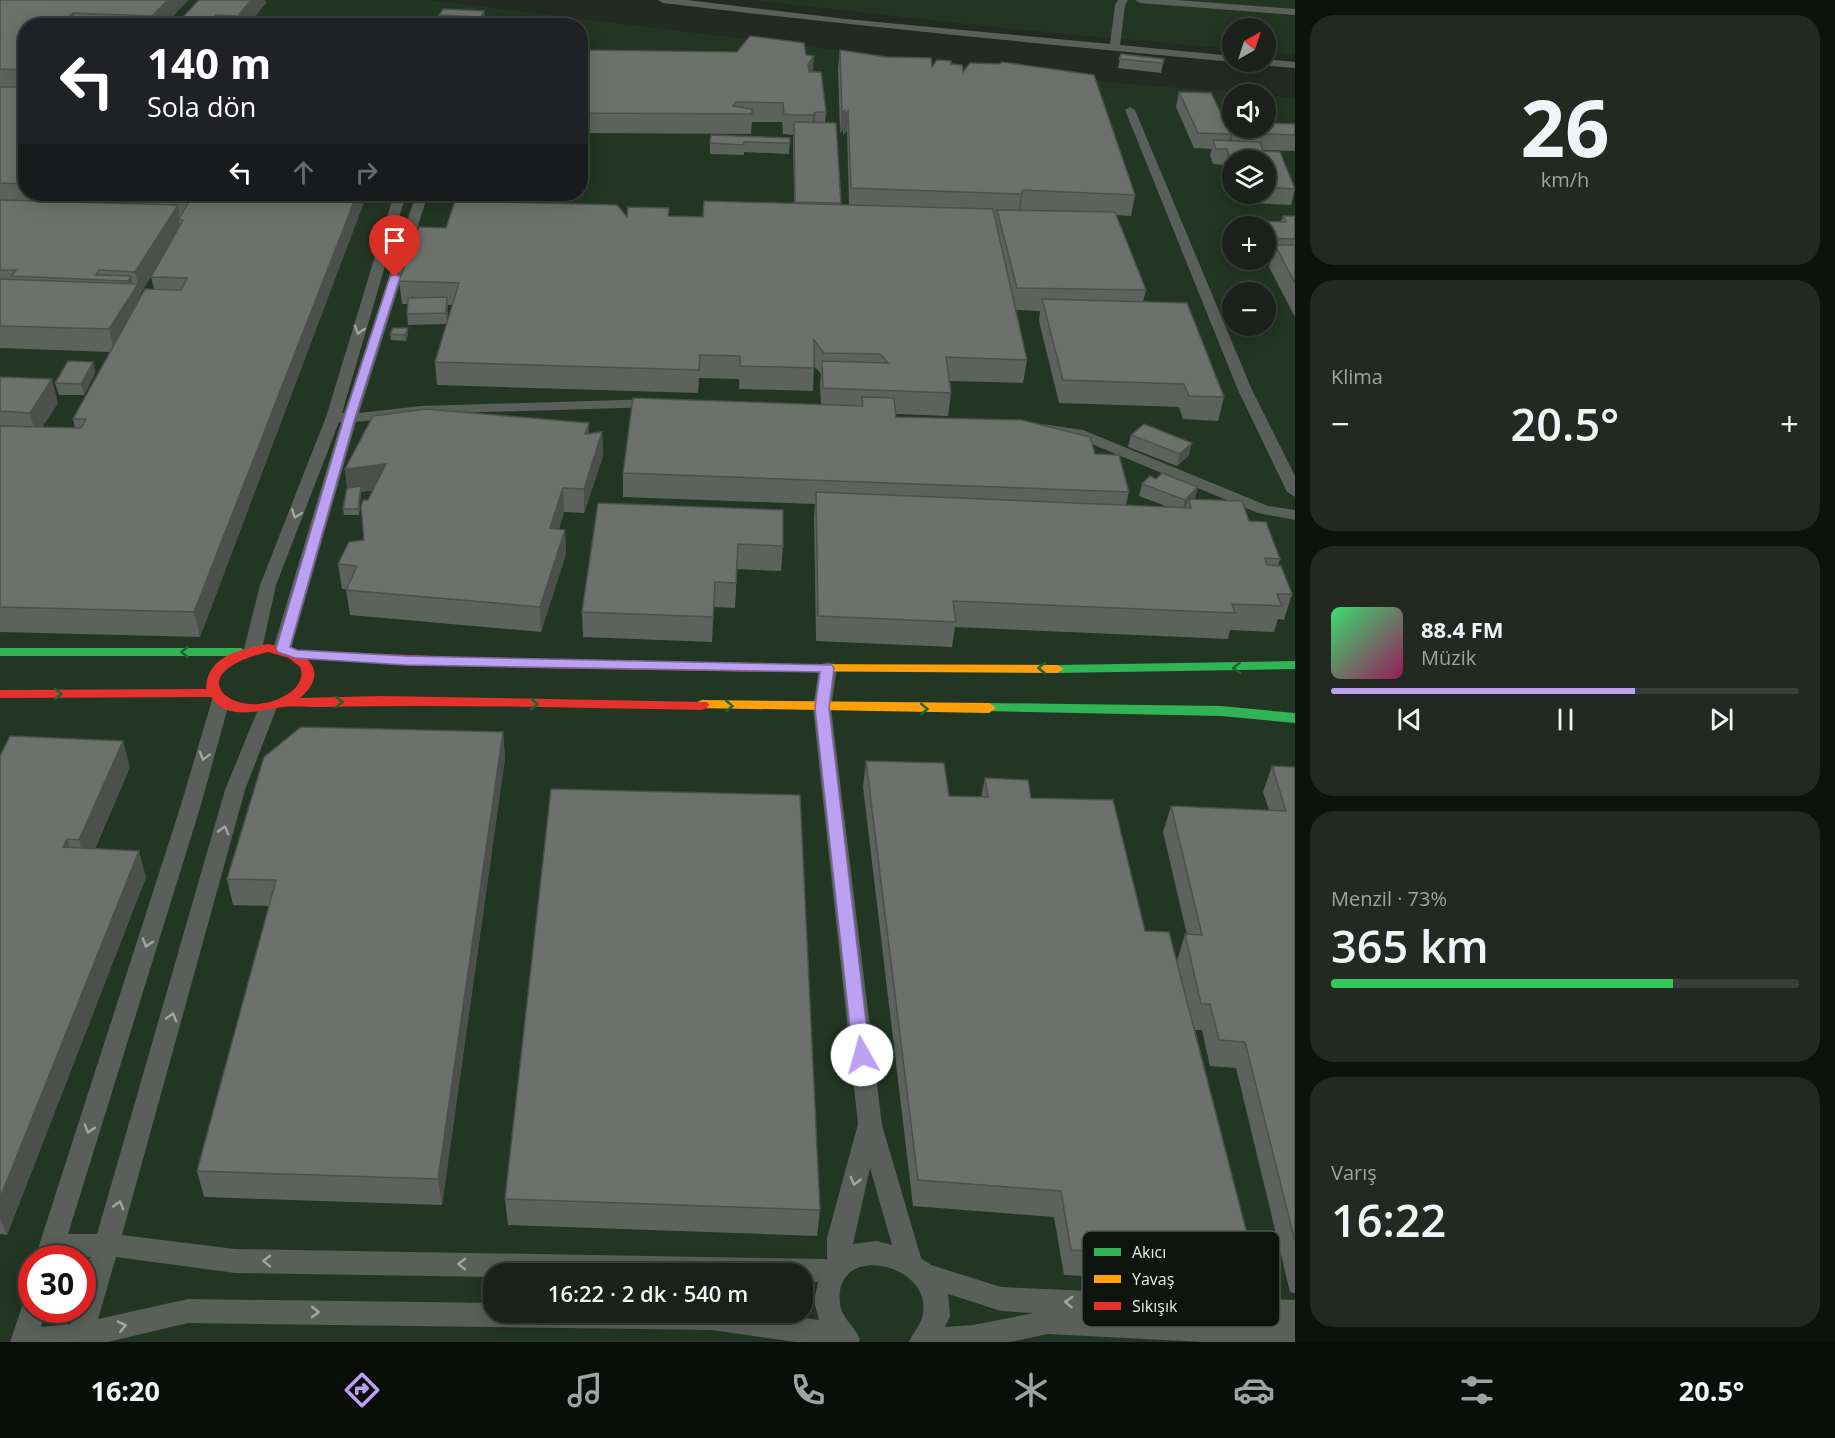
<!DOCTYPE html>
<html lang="tr">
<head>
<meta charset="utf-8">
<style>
	:root { --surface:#1a201a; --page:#232823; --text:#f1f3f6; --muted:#9fa3a2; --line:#383e39; --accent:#bca0f2 }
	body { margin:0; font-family:"Open Sans",sans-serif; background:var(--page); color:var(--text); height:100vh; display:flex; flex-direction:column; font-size:22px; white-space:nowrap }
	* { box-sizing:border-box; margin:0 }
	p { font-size:20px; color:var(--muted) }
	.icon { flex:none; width:33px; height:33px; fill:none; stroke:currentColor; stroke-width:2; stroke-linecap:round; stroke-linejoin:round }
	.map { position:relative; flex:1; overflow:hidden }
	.panel { display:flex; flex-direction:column; gap:15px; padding:15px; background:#0e120e; width:540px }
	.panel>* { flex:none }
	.banner { position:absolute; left:18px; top:18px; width:570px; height:183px; border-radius:24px; box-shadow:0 3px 15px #0003,0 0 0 2px var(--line); background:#202124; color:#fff; overflow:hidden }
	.needle { width:39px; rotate:39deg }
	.controls { position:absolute; left:1222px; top:18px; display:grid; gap:12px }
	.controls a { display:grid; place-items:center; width:54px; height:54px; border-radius:50%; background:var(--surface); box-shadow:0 3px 15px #0003,0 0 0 2px var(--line); font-size:30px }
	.speed { position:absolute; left:18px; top:1245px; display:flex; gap:12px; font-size:30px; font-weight:700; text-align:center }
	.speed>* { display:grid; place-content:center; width:78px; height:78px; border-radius:50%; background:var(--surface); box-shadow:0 3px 15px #0003,0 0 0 2px var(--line); line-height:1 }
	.speed .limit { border:9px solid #d22; background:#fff; color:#111 }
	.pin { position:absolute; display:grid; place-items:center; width:51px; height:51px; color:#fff; margin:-62px -26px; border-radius:50% 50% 50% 0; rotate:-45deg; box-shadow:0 0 6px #0007 }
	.pin .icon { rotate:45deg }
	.me { position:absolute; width:66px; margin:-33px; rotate:353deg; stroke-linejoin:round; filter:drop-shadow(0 0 4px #0008) }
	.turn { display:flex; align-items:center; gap:21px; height:126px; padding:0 30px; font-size:27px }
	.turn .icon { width:78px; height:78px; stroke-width:2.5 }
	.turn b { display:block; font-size:42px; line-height:51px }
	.lanes { display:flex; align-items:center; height:57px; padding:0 30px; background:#0003; justify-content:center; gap:30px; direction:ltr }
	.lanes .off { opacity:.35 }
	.big { font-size:45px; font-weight:600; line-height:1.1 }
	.panel .tile { flex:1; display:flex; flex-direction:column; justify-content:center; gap:9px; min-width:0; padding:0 21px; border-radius:24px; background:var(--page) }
	.panel .dial { align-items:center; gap:0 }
	.dial b { font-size:78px; line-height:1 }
	.song { display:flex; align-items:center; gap:18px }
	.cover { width:72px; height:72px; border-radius:9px; background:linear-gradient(135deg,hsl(140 70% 55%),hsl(330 70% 35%)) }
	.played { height:6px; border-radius:3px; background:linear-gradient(90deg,var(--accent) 65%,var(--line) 65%) }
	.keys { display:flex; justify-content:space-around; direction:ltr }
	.heat { display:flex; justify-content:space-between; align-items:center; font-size:33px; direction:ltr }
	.charge { height:9px; border-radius:4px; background:linear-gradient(90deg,#34c759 73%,var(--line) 0) }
	.trip { position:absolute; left:483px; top:1263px; width:330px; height:60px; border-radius:24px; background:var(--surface); box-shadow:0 3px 15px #0003,0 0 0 2px var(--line); font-weight:600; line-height:60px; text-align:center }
	.menu { display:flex; height:96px; justify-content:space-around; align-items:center; background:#0a0d0a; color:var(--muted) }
	.menu .icon { width:42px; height:42px }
	.menu .current { color:var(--accent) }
	.menu b { font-size:27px; color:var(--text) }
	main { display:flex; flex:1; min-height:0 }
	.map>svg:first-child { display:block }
	.built { fill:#233523; fill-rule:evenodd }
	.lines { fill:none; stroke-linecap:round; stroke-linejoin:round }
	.street { fill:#596059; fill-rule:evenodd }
	.fast { fill:#30b455; fill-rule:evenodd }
	.slow { fill:#ff9f0a; fill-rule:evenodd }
	.jam { fill:#e5322d; fill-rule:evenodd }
	.wall { fill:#5c625c; fill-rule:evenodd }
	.shaded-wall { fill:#4b504b }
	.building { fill:#6b726b; stroke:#4b504b; stroke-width:1.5 }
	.oneway { stroke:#a0a8a0 }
	.oneway2 { stroke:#1e6431 }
	.route { fill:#bca0f2; stroke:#7a689d; stroke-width:1.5 }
	.key { fill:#0d130d; stroke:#4e554e; stroke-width:1.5 }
	.key-label { font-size:16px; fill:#e6f0e6 }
</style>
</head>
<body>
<main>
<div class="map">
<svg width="1295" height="1342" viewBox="0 0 1295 1342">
	<rect width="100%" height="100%" fill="#222a22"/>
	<g class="built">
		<path d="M0 0H429L1071 79 1254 94H1233V128H1266V95L1295 98V1342H0ZM26 26H580V194H26ZM1233 160H1266V194H1233ZM1233 226H1266V260H1233ZM1233 292H1266V326H1233ZM32 1258H82V1310H32ZM494 1274H802V1312H494Z"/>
		<polygon points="751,0 1295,0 1295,54 1266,52 1266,28 1233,28 1233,49 1021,30"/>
	</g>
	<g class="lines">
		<g class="street">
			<path d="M658 0H687L846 19 1110 44 1115 5 1118 0H1128L1125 5 1120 45 1233 56V62H1235H1233C1043 44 853 26 663 3Z"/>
			<polygon points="1135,0 1177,0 1295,9 1295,15 1140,3"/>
			<polygon points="1266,59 1295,62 1295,68 1259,65 1254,62 1266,62"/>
			<polygon points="1130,107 1135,110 1252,390 1295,476 1295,497 1287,492 1238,390 1125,110"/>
			<polygon points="394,194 406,194 342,413 344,413 416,194 428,194 359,413 421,406 655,399 662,403 655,407 421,414 356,422 291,649 288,653 276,653 273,649 341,422 339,422 276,585 262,649 259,653 247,653 244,649 260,585 326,417"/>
			<polygon points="1042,424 1083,430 1268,506 1295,510 1295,520 1258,513 1075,437 1037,431 1035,428 1037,425"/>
			<path d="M828 662 834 664 837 668 831 708 882 1125 921 1258 931 1265 1001 1287 1295 1300V1342H1204L1048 1334 1010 1342H909C913 1333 922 1323 923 1313 932 1263 832 1241 840 1304 842 1319 855 1326 860 1339L859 1342H796L712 1330 188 1323 108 1342H10L24 1301 32 1298V1310H46L41 1327 71 1324 75 1310H82V1284L90 1257 35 1258 180 808 212 700 215 696H227L230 700 200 808 68 1234H97L225 790 259 707 261 703H275L277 707 245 790 122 1235 235 1249 827 1259V1238L858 1124 813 708 819 668 822 664ZM870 1168 892 1245 877 1241 853 1244ZM116 1257 235 1273 494 1277V1274H802V1282H818L814 1301 819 1320 762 1312H494V1303L188 1299 98 1319ZM948 1294 1001 1311 1034 1313 973 1325 945 1327 950 1316Z"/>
		</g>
		<g class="fast">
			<polygon points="0,648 241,648 248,652 241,656 0,656"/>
			<polygon points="1295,661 1295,669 1057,673 1050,669 1057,665"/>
			<polygon points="989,703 1221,706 1295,713 1295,723 1221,716 984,711 982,708 984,705"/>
		</g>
		<g class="slow">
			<polygon points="766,664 1057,665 1064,669 1057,673 761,671 759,668 761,665"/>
			<polygon points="702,700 989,703 996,708 989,713 697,708 695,705 697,702"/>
		</g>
		<path class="jam" d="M268 644 293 650 527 660 766 664 773 668 766 672 527 668 307 659C321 672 313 687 300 698L381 696 707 702 709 705 707 708 702 710C575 708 447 704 320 707 308 707 295 706 283 707 261 710 227 722 211 697L0 698V690L206 689C207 655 241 650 268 644ZM268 652 289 658 300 667C304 677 299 685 292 691 243 729 169 675 268 652Z"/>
	</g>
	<g class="wall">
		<path d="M0 0H188L172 17H175V20H180L199 0H265L266 3 249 23 26 26V194H367L200 637 0 632V377L58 403 42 427 75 428 73 419 110 352 0 348ZM161 260 151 277 154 289 141 297 140 294Z"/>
		<polygon points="484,11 485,20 482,26 440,24 439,15"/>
		<path d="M580 50 806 55 826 112 825 123H836L841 205H849L847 131 843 135V130L840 133 838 69 840 50 932 67 951 64 1135 195 1131 216 1116 215 1146 290 1143 302 1224 397 1218 421 1183 419 1179 407 1059 403 1039 321 1040 311 1015 310 1027 360 1023 383 950 381 951 393 948 416 896 414V417L1095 454 1129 492 1126 505 1168 507 1139 496 1142 484 1195 500 1249 521 1280 559 1278 566 1292 594 1284 620 1278 619 1274 632 1230 630 1228 639 955 627 952 647 816 641 814 517 815 504 623 497V473L821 405 820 384 821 374 814 366 813 391 739 389V379L699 378 698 393 437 385 435 362 447 324 408 325 407 314 408 304H402L399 281 446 228 466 201V196L467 194H538V199L544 202V203L627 217 669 208 668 216 703 217 794 203 793 135 783 134 782 122H752L751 134 580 133ZM448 305H452L447 322 448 309Z"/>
		<polygon points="1121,54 1164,59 1161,73 1118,68"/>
		<path d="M1179 92 1231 134 1230 141H1232L1231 138 1233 126V128H1266L1295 124V151L1263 150 1295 188 1291 205 1234 202 1224 165 1213 164 1210 155 1212 149 1194 148 1176 107ZM1233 160H1266V194H1233Z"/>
		<polygon points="790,138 789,154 744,152 744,155 710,154 710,143"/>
		<polygon points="1283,216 1295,216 1295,317 1269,267 1274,250 1266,249 1266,226 1248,226 1250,221 1281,222"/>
		<polygon points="408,328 408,334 406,341 391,340 390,334"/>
		<polygon points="93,362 95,373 84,395 59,395 55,383"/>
		<polygon points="589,423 589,434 602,432 603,456 584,513 564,512 559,529 565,530 566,554 541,632 350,615 346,589 342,589 338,564 364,540 368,500 373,490 361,492 359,515 344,515 343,509 347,487 345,469"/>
		<polygon points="1131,435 1189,455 1177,466 1128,447"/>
		<polygon points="598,503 783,546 781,571 737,569 735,608 714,607 712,642 583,637 582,612"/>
		<polygon points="503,732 505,758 442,1205 204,1197 197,1171 269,906 233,905 227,879"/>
		<polygon points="0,756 130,767 95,849 146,877 7,1235 0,1234"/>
		<polygon points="866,761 949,796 981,797 985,778 1031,798 1145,931 1177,961 1185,934 1187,935 1163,832 1171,806 1269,810 1263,792 1272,766 1295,767 1295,1293 1290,1292 1236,1068 1210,1066 1202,1030 1195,1030 1253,1257 1243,1282 1064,1275 1054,1217 913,1206 863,787"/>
		<polygon points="505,1199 820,1210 817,1236 508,1225"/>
	</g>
	<g class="shaded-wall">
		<polygon points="168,0 188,0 164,26 152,16"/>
		<polygon points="251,0 265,0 266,3 248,26 239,26 238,16"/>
		<polygon points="484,11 485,20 482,26 481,17"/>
		<polygon points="73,13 76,26 67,18"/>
		<polygon points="216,15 218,26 210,22"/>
		<polygon points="814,56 813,75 807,83 808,64"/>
		<polygon points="845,110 843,130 840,133 842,113"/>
		<polygon points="848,111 847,131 843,135 845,115"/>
		<polygon points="816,112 814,132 812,135 813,115"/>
		<polygon points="1023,190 1020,211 1018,215 1021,194"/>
		<polygon points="357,194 367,194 200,637 194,612"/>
		<polygon points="525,194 538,194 538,201"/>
		<polygon points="522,198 523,220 510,222 509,200"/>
		<polygon points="178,205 180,220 179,219 180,228 140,294 143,306 114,352 109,329 131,294 128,281 131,276 134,289 138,284 135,272"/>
		<polygon points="447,297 448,309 447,324 446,313"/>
		<polygon points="408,328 408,334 406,341 405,335"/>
		<polygon points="93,362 95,373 84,395 81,384"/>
		<polygon points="52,379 58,403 36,436 30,413"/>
		<polygon points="589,423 589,447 585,434"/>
		<polygon points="602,432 603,456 584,513 584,489"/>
		<polygon points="1192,443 1189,455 1177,466 1180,454"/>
		<polygon points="386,464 389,488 361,492 359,515 358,509 348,494 345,469"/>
		<polygon points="1198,487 1195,499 1189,499 1186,508 1182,512 1185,500"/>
		<polygon points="563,488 564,512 551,553 550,528"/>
		<polygon points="565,530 566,554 541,632 540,607"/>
		<polygon points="715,582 714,607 712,642 713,617"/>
		<polygon points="503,732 505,758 442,1205 438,1179"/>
		<polygon points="123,741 130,767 87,866 79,840"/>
		<polygon points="67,839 75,865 63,847"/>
		<polygon points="139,851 146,877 7,1235 0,1218 0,1198"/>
	</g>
	<g class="building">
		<polygon points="0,0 168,0 152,16 73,13 67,18 149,21 153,17 175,17 172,20 180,20 199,0 251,0 238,16 216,15 210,22 304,26 26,26 26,70 0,69"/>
		<polygon points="443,9 484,11 481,17 439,15"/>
		<polygon points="750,36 804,43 806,55 814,56 808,64 809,72 821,72 826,112 816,112 813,115 794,115 784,114 783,103 736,102 733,106 752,109 752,114 580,113 580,50 737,52"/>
		<polygon points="840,50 886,57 931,58 932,67 937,60 951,61 951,64 962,65 963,72 970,63 1000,64 1002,62 1094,75 1135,195 1023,190 1021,194 851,188 848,111 845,115 845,110 842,113"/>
		<polygon points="1121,54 1164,59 1163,63 1119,59"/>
		<polygon points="0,87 26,87 26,184 0,183"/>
		<polygon points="1179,92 1211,93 1231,134 1198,133"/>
		<polygon points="794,122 836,123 841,203 795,202"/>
		<polygon points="1266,123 1295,124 1295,135 1240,133 1237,128 1266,128"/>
		<polygon points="711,135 790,138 790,143 744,142 744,145 710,143"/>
		<polygon points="1213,140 1260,142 1263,151 1280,152 1295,189 1266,187 1266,160 1233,160 1233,169 1227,149 1216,149"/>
		<polygon points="131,194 357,194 194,612 0,607 0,426 81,428 86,419 73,419 145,289 181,290 187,278 151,277 183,220 179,219 191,198 129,197"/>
		<polygon points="467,194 525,194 544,202 522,198 509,200 466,196"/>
		<polygon points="0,200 178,205 135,272 99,270 96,275 131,276 128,281 11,276 16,270 0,270"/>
		<polygon points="455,201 617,205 627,217 628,207 669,208 668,216 703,217 704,201 993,209 1027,360 946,357 951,393 823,388 822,361 888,363 880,354 824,353 814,340 814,368 740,366 740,356 700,355 699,370 435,362 459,283 399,281 419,227 446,228"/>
		<polygon points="997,210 1115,212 1146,290 1017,288"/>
		<polygon points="1283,216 1295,216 1295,239 1266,238 1266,226 1253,226 1250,221 1286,222"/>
		<polygon points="1275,245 1295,245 1295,283"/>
		<polygon points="0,279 138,284 109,329 0,326"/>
		<polygon points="447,297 446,313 407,314 408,298"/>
		<polygon points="1042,299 1187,303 1224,397 1189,396 1184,384 1063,380"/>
		<polygon points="393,328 408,328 405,335 390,334"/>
		<polygon points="68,361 93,362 81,384 55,383"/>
		<polygon points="0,377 52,379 30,413 0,411"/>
		<polygon points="862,397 894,398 896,417 1022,420 1090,437 1095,454 1119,455 1129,492 623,473 633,398 863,406"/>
		<polygon points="426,409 589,423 585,434 602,432 584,489 563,488 550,528 565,530 540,607 346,590 357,566 338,564 349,542 364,540 361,506 363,500 368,500 386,464 345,469 373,416"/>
		<polygon points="1144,424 1192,443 1180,454 1131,435"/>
		<polygon points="1162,473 1198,487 1185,500 1142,484 1150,476 1156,479"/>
		<polygon points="361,486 358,509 343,509 347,488"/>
		<polygon points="816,492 1191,508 1189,499 1242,501 1249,521 1266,522 1280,559 1265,558 1267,565 1281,566 1292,594 1277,594 1282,606 1232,604 1235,613 953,601 956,622 818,616"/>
		<polygon points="598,503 783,510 783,546 738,544 736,583 715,582 713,617 582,612"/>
		<polygon points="301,727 503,732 438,1179 197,1171 276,880 227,879 264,757"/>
		<polygon points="10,736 123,741 79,840 67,839 63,847 139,851 0,1198 0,756"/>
		<polygon points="866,761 944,763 949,796 988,797 985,778 1028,780 1031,798 1113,800 1145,931 1169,932 1253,1257 1071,1250 1061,1191 918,1180"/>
		<polygon points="1272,766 1295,767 1295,1241 1245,1042 1219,1040 1210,1004 1201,1004 1185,934 1202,935 1171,806 1286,811"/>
		<polygon points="551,789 800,795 820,1210 505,1199"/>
	</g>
	<defs><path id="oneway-chevron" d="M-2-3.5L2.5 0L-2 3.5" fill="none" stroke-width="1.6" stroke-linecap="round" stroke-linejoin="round" transform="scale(1.5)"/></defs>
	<g class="oneway">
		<use href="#oneway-chevron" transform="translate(359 330) rotate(107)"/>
		<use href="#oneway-chevron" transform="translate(296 514) rotate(111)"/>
		<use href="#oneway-chevron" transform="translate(204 756) rotate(106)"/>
		<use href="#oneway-chevron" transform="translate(224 830) rotate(-74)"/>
		<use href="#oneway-chevron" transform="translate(147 943) rotate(107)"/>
		<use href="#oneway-chevron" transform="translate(172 1017) rotate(-74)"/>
		<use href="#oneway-chevron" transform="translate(89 1129) rotate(107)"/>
		<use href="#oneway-chevron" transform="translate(855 1181) rotate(105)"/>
		<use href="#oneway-chevron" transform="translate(119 1205) rotate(-74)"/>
		<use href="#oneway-chevron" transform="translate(267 1261) rotate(-179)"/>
		<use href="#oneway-chevron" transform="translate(462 1264) rotate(-179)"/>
		<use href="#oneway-chevron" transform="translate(1069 1302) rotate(-177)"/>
		<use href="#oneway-chevron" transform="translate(315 1312) rotate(1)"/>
		<use href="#oneway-chevron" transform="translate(122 1326) rotate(-13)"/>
	</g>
	<g class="oneway2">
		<use href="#oneway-chevron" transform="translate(185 652) rotate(180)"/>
		<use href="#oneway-chevron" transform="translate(1042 668) rotate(-180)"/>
		<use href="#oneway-chevron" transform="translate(1237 668) rotate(177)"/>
		<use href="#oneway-chevron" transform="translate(58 694)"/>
		<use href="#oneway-chevron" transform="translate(339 702) rotate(-1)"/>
		<use href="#oneway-chevron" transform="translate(534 704) rotate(1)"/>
		<use href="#oneway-chevron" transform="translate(729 706) rotate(1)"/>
		<use href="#oneway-chevron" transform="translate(924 709) rotate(1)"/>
	</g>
	<polygon class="route" points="395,274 400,277 355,418 290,647 297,650 406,656 832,665 834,668 829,708 870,1055 868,1060 862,1062 856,1060 853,1055 815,708 820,672 406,665 295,658 278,652 276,649 344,418 390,277"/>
	<rect x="1082" y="1231" width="198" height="96" rx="9" class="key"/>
	<rect x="1094" y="1248" width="27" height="8" fill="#30b455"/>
	<rect x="1094" y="1275" width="27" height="8" fill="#ff9f0a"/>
	<rect x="1094" y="1302" width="27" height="8" fill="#e5322d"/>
	<g class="key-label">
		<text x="1132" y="1258">Akıcı</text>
		<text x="1132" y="1285">Yavaş</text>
		<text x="1132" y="1312">Sıkışık</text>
	</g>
</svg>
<div class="controls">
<a><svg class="needle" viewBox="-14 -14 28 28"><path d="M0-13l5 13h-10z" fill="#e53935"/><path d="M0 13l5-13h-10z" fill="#9fa3a2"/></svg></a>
<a><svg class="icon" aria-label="sound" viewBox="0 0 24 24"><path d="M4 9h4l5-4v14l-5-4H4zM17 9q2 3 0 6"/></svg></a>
<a><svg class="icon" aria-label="layers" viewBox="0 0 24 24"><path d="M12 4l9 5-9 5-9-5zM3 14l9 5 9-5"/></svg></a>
<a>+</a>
<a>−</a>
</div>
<div class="speed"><div class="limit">30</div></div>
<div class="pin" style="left:395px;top:277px;background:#d93025"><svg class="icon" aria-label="arrive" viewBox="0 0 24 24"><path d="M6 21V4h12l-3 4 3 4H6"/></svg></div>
<svg class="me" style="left:862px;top:1055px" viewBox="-20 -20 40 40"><circle r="19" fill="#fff"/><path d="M0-13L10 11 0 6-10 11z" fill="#bca0f2"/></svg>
<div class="trip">16:22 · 2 dk · 540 m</div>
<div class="banner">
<div class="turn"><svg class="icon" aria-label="left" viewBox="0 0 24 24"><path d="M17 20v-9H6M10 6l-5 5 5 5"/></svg><div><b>140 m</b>Sola dön</div></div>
<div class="lanes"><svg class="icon" aria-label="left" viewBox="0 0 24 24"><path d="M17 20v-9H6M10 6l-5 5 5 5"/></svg><svg class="icon off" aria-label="ahead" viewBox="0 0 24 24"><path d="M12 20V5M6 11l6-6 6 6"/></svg><svg class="icon off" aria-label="right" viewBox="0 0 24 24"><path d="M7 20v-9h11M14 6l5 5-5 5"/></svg></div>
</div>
</div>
<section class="panel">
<div class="tile dial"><b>26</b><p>km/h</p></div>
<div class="tile"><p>Klima</p>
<div class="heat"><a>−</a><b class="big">20.5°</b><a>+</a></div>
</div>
<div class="tile">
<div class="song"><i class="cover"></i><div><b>88.4 FM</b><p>Müzik</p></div></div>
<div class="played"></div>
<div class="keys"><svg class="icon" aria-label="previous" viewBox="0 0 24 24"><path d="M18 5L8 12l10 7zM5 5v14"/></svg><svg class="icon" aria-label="pause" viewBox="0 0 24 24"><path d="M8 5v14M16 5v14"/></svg><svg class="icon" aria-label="next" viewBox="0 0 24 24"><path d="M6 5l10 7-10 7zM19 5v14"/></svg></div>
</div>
<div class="tile"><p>Menzil · 73%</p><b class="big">365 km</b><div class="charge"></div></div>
<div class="tile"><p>Varış</p><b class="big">16:22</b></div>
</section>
</main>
<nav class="menu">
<b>16:20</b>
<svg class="icon current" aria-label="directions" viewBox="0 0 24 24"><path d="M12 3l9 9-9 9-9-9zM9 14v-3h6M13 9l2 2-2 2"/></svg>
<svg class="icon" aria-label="music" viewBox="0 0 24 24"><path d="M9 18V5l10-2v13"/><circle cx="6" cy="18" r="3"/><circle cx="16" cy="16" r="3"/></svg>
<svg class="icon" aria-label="phone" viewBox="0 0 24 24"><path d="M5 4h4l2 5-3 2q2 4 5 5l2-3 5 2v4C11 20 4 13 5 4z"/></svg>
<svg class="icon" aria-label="climate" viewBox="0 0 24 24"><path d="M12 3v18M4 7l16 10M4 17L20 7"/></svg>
<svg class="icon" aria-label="car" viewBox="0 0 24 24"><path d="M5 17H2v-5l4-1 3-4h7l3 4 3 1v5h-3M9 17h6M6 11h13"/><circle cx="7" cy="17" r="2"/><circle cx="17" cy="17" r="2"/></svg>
<svg class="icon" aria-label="filters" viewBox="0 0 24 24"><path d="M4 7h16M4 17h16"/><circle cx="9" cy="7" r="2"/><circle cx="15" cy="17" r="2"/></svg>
<b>20.5°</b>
</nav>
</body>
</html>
